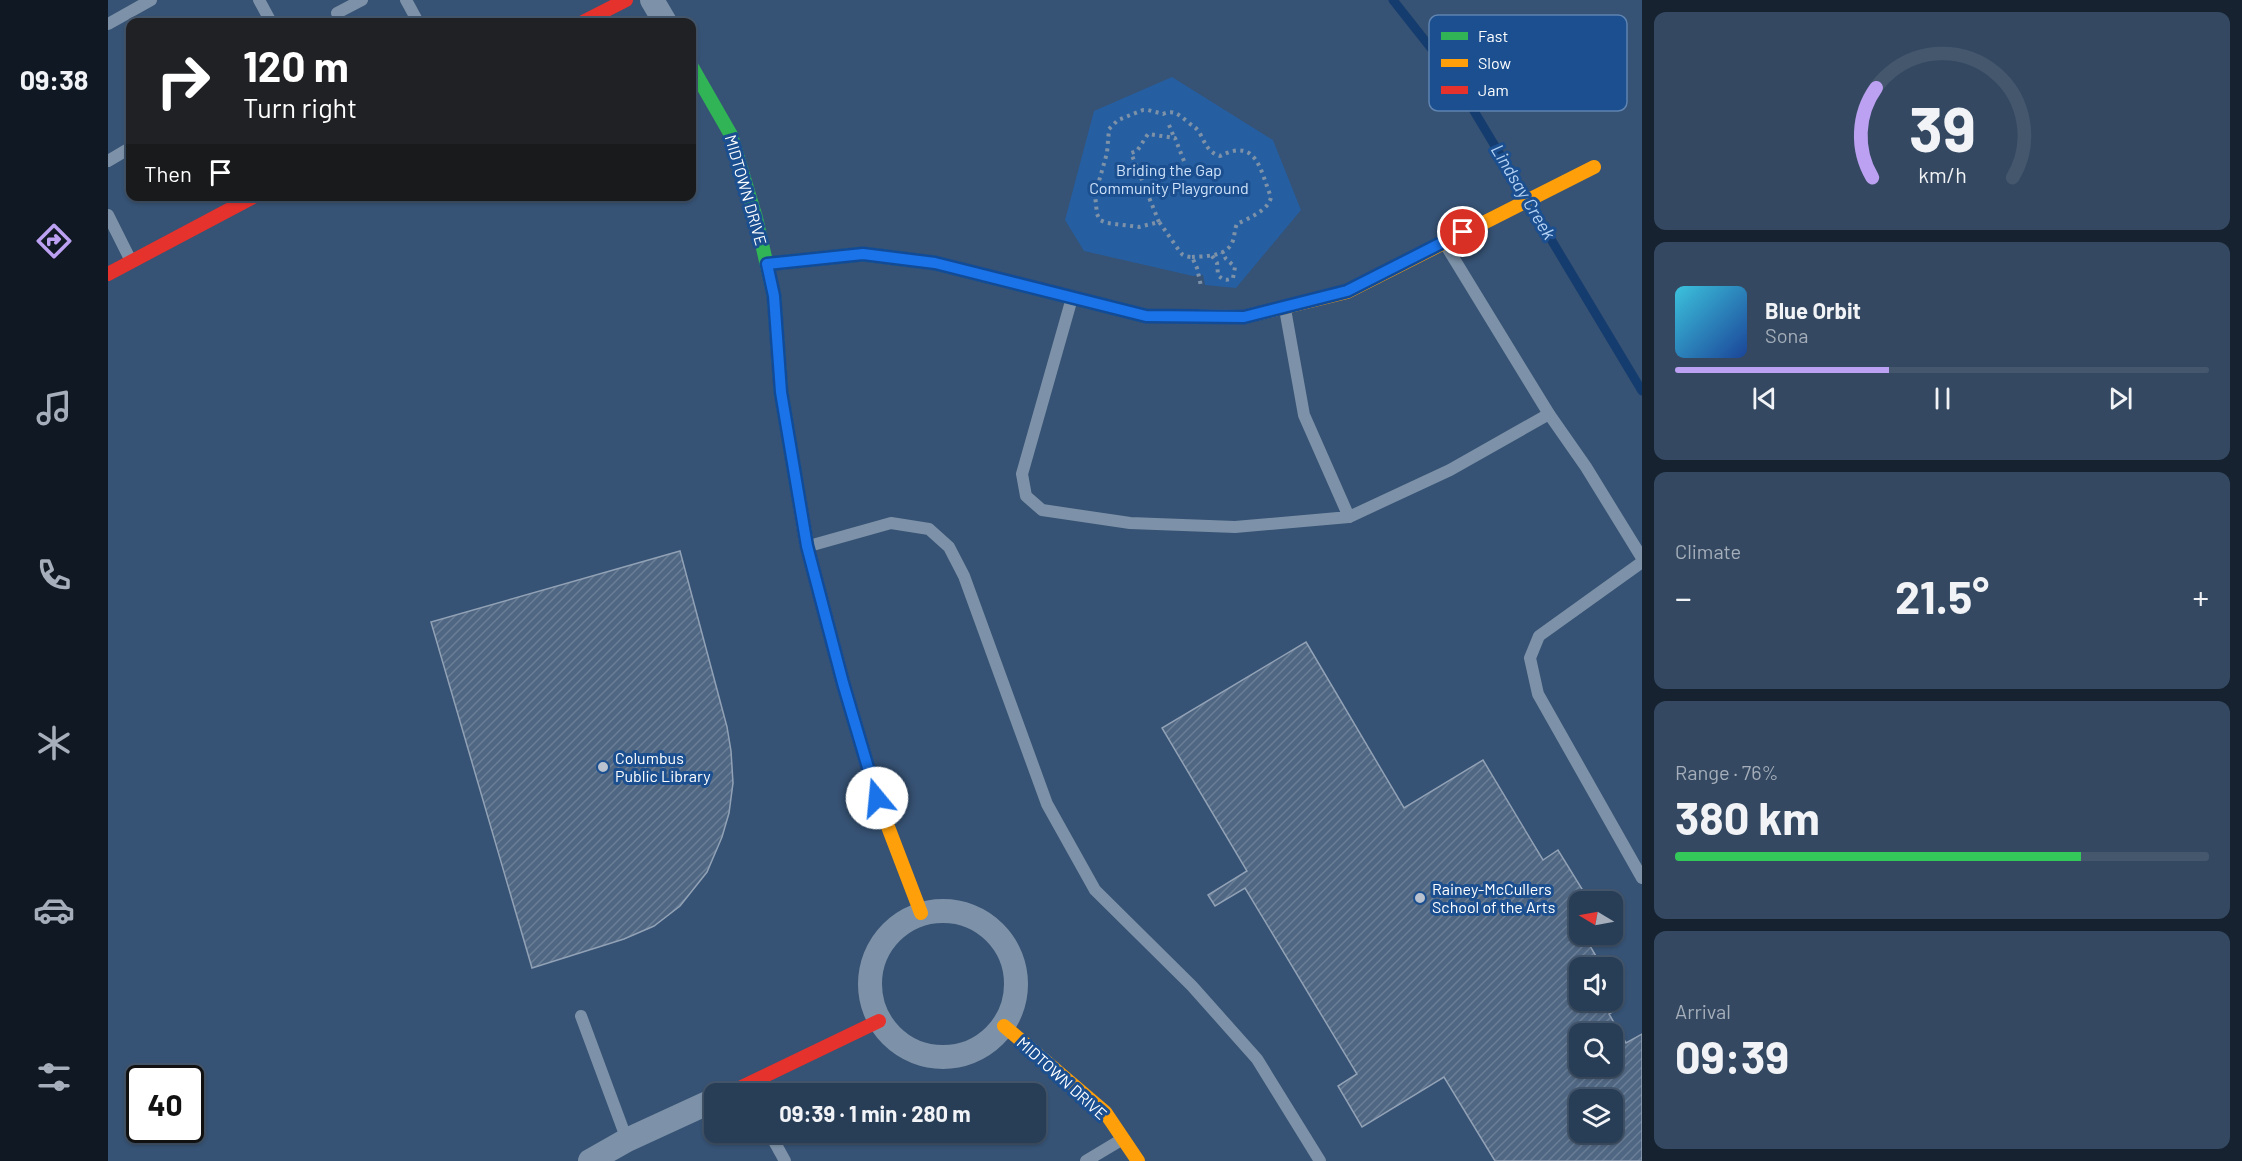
<!DOCTYPE html>
<html lang="en">
<head>
<meta charset="utf-8">
<style>
	:root { --surface:#283e57; --page:#344961; --text:#f1f3f6; --muted:#a5aeba; --line:#44576d; --accent:#bca0f2 }
	body { margin:0; font-family:Barlow,sans-serif; background:var(--page); color:var(--text); height:100vh; display:flex; flex-direction:column; font-size:22px; white-space:nowrap }
	* { box-sizing:border-box; margin:0 }
	p { font-size:20px; color:var(--muted) }
	.icon { flex:none; width:33px; height:33px; fill:none; stroke:currentColor; stroke-width:2; stroke-linecap:round; stroke-linejoin:round }
	.map { position:relative; flex:1; overflow:hidden }
	.details { display:flex; flex-direction:column; gap:12px; padding:12px; background:#162230; width:600px }
	.details>* { flex:none }
	.guide { position:absolute; left:18px; top:18px; width:570px; height:183px; border-radius:12px; box-shadow:0 2px 4px #0004,0 0 0 2px var(--line); background:#202124; color:#fff; overflow:hidden }
	.needle { width:39px; rotate:280deg }
	.tools { position:absolute; left:1461px; top:891px; display:grid; gap:12px }
	.tools a { display:grid; place-items:center; width:54px; height:54px; border-radius:12px; background:var(--surface); box-shadow:0 2px 4px #0004,0 0 0 2px var(--line); font-size:30px }
	.speed { position:absolute; left:18px; top:1065px; display:flex; gap:12px; font-size:30px; font-weight:700; text-align:center }
	.speed>* { display:grid; place-content:center; width:78px; height:78px; border-radius:50%; background:var(--surface); box-shadow:0 2px 4px #0004,0 0 0 2px var(--line); line-height:1 }
	.speed .limit { border:3px solid #111; border-radius:9px; background:#fff; color:#111 }
	.pin { position:absolute; display:grid; place-items:center; width:51px; height:51px; color:#fff; margin:-26px; border:3px solid #fff; border-radius:50%; box-shadow:0 2px 6px #0007 }
	.me { position:absolute; width:66px; margin:-33px; rotate:343deg; stroke-linejoin:round; filter:drop-shadow(0 0 4px #0008) }
	.turn { display:flex; align-items:center; gap:21px; height:126px; padding:0 18px; font-size:27px }
	.turn .icon { width:78px; height:78px; stroke-width:2.5 }
	.turn b { display:block; font-size:42px; line-height:51px }
	.then { display:flex; align-items:center; height:57px; padding:0 18px; background:#0003; gap:12px; font-size:22px }
	.big { font-size:45px; font-weight:700; line-height:1.1 }
	.details .widget { flex:1; display:flex; flex-direction:column; justify-content:center; gap:9px; min-width:0; padding:0 21px; border-radius:12px; background:var(--page) }
	.details .dial { align-items:center; gap:0 }
	.dial svg { height:156px; overflow:visible; fill:none; stroke:var(--line); stroke-width:7; stroke-linecap:round; text-anchor:middle }
	.dial text { fill:var(--text); stroke:none }
	.song { display:flex; align-items:center; gap:18px }
	.cover { width:72px; height:72px; border-radius:9px; background:linear-gradient(135deg,hsl(190 70% 55%),hsl(220 70% 35%)) }
	.played { height:6px; border-radius:3px; background:linear-gradient(90deg,var(--accent) 40%,var(--line) 40%) }
	.keys { display:flex; justify-content:space-around; direction:ltr }
	.heat { display:flex; justify-content:space-between; align-items:center; font-size:33px; direction:ltr }
	.charge { height:9px; border-radius:4px; background:linear-gradient(90deg,#34c759 76%,var(--line) 0) }
	.trip { position:absolute; left:596px; top:1083px; width:342px; height:60px; border-radius:12px; background:var(--surface); box-shadow:0 2px 4px #0004,0 0 0 2px var(--line); font-weight:700; line-height:60px; text-align:center }
	main { display:flex; flex:1; min-height:0 }
	.tab-bar { display:flex; flex-direction:column; width:108px; justify-content:space-around; align-items:center; background:#101923; color:var(--muted) }
	.tab-bar .icon { width:42px; height:42px }
	.tab-bar .current { color:var(--accent) }
	.tab-bar b { font-size:27px; color:var(--text) }
	.map>svg:first-child { display:block }
	.park { fill:#265fa1 }
	.lines { fill:none; stroke-linecap:round; stroke-linejoin:round }
	.stream { stroke:#153c6e; stroke-width:9 }
	.building { fill:url(#building-hatch); stroke:#92a2b6; stroke-width:1.5; fill-rule:evenodd }
	.path { stroke:#7d92a8; stroke-width:4; stroke-dasharray:3 4.5; stroke-linecap:butt }
	.lane { stroke:#7d92a8; stroke-width:12 }
	.street { stroke:#7d92a8; stroke-width:24 }
	.fast { stroke:#30b455; stroke-width:14 }
	.slow { stroke:#ff9f0a; stroke-width:14 }
	.jam { stroke:#e5322d; stroke-width:14 }
	.route-casing { stroke:#114b97; stroke-width:15 }
	.route { stroke:#1a73e8; stroke-width:10 }
	.poi-dot { fill:#b9c2ce; stroke:#1b4f8f; stroke-width:2 }
	.labels { text-anchor:middle; stroke-width:6; stroke-linejoin:round; paint-order:stroke }
	.park-label { font-size:16px; fill:#cfe3fa; stroke:#1b4f8f }
	.street-label { font-size:16px; fill:#fff; stroke:#1b4f8f }
	.poi-label { font-size:16px; fill:#fff; stroke:#1b4f8f; text-anchor:start }
	.water-label { font-size:18px; font-style:italic; fill:#b5d3f5; stroke:#1b4f8f }
	.key { fill:#1b4f8f; stroke:#5f84b1; stroke-width:1.5 }
	.key-label { font-size:16px; fill:#fff }
</style>
</head>
<body>
<main>
<nav class="tab-bar">
<b>09:38</b>
<svg class="icon current" aria-label="directions" viewBox="0 0 24 24"><path d="M12 3l9 9-9 9-9-9zM9 14v-3h6M13 9l2 2-2 2"/></svg>
<svg class="icon" aria-label="music" viewBox="0 0 24 24"><path d="M9 18V5l10-2v13"/><circle cx="6" cy="18" r="3"/><circle cx="16" cy="16" r="3"/></svg>
<svg class="icon" aria-label="phone" viewBox="0 0 24 24"><path d="M5 4h4l2 5-3 2q2 4 5 5l2-3 5 2v4C11 20 4 13 5 4z"/></svg>
<svg class="icon" aria-label="climate" viewBox="0 0 24 24"><path d="M12 3v18M4 7l16 10M4 17L20 7"/></svg>
<svg class="icon" aria-label="car" viewBox="0 0 24 24"><path d="M5 17H2v-5l4-1 3-4h7l3 4 3 1v5h-3M9 17h6M6 11h13"/><circle cx="7" cy="17" r="2"/><circle cx="17" cy="17" r="2"/></svg>
<svg class="icon" aria-label="filters" viewBox="0 0 24 24"><path d="M4 7h16M4 17h16"/><circle cx="9" cy="7" r="2"/><circle cx="15" cy="17" r="2"/></svg>
</nav>
<div class="map">
<svg width="1534" height="1161" viewBox="0 0 1534 1161">
	<defs>
		<pattern id="building-hatch" width="6" height="6" patternUnits="userSpaceOnUse" patternTransform="scale(1.5)"><rect width="6" height="6" fill="#506783"/><path d="M-1 1l2-2M0 6l6-6M5 7l2-2" fill="none" stroke="#6a7e96"/></pattern>
	</defs>
	<rect width="100%" height="100%" fill="#365274"/>
	<polygon class="park" points="1064,77 1165,140 1193,210 1128,288 1097,285 1095,275 1085,276 976,251 957,220 986,111"/>
	<g class="lines">
		<polyline class="stream" points="1285,0 1345,76 1534,391"/>
	</g>
	<g class="building">
		<polygon points="572,551 619,727 623,751 625,783 621,813 614,837 599,872 572,906 546,926 516,939 424,968 323,622"/>
		<path d="M1198 642 1296 808 1375 760 1435 860 1450 850 1482 902H1472V911L1464 916 1472 929V934H1475L1495 968H1472V1000L1504 999 1510 1009 1501 1014 1518 1043 1534 1034V1161H1387L1336 1077 1254 1127 1230 1086 1249 1074 1137 888 1107 906 1100 895 1139 871 1054 728ZM1472 1034H1504V1066H1472ZM1472 1100H1504V1132H1472Z"/>
	</g>
	<g class="lines">
		<g class="path">
			<polyline points="1061,125 1066,137"/>
			<polyline points="1051,222 1023,153 1029,151 1040,134 1067,138 1076,161"/>
			<path d="M1104 256 1109 263 1110 275C1115 280 1118 281 1125 278L1127 267 1118 259 1114 252"/>
			<path d="M1084 257C1097 256 1117 257 1124 243 1127 237 1126 230 1129 224 1141 218 1161 210 1163 197 1152 170 1149 137 1112 156 1099 152 1097 142 1091 132 1088 127 1084 126 1080 122 1071 115 1066 109 1055 114L1040 110H1035L1010 120 1001 129 999 153 987 195 989 214 992 220 999 223 1031 227 1051 222C1056 228 1072 253 1075 255 1077 256 1081 257 1084 257L1089 268 1093 286"/>
		</g>
		<g class="lane">
			<polyline points="151,0 163,22"/>
			<polyline points="298,0 310,22"/>
			<polyline points="229,13 254,0"/>
			<polyline points="0,24 43,0"/>
			<polyline points="0,161 22,148"/>
			<polyline points="0,215 23,261"/>
			<polyline points="1337,244 1441,414 1478,467 1534,558"/>
			<polyline points="964,298 914,474 918,496 934,510 1022,523 1127,527 1241,517 1196,415 1177,309"/>
			<polyline points="1241,517 1342,470 1441,414"/>
			<polyline points="701,546 783,523 821,529 841,547 856,576 939,804 987,890 1084,986 1149,1059 1212,1161"/>
			<polyline points="1534,562 1431,636 1422,658 1430,694 1534,878"/>
			<polyline points="473,1016 519,1140"/>
			<polyline points="661,1132 677,1161"/>
			<polyline points="978,1161 1013,1140"/>
		</g>
		<g class="street">
			<polyline points="544,0 557,22"/>
			<circle cx="835" cy="984" r="73"/>
			<polyline points="482,1161 519,1140 606,1100"/>
		</g>
		<g class="fast">
			<polyline points="584,67 623,135 648,218 666,296 673,392 691,499"/>
			<polyline points="659,264 755,254 827,263 1038,316 1077,316"/>
		</g>
		<g class="slow">
			<polyline points="1077,316 1136,317 1239,292 1486,167"/>
			<polyline points="691,499 699,546 735,683 769,798 813,913"/>
			<polyline points="896,1026 997,1112 1030,1161"/>
		</g>
		<g class="jam">
			<polyline points="475,22 518,0"/>
			<polyline points="0,274 147,196"/>
			<polyline points="619,1094 771,1021"/>
		</g>
	</g>
	<g class="lines">
		<g class="route-casing">
			<polyline id="route" points="769,798 735,683 699,546 673,392 666,296 659,264 755,254 827,263 1038,316 1136,317 1239,291 1355,232"/>
		</g>
		<use href="#route" class="route"/>
	</g>
	<g class="poi-dot">
		<circle cx="495" cy="767" r="6"/>
		<circle cx="1312" cy="898" r="6"/>
	</g>
	<g class="labels">
		<g class="park-label">
			<text x="1061" y="176">Briding the Gap<tspan x="1061" dy="18">Community Playground</tspan></text>
		</g>
		<g class="street-label">
			<text transform="translate(638 190) rotate(74)" y="6">MIDTOWN DRIVE</text>
			<text transform="translate(954 1078) rotate(42)" y="6">MIDTOWN DRIVE</text>
		</g>
		<g class="poi-label">
			<text x="507" y="764">Columbus<tspan x="507" dy="18">Public Library</tspan></text>
			<text x="1324" y="895">Rainey-McCullers<tspan x="1324" dy="18">School of the Arts</tspan></text>
		</g>
		<g class="water-label">
			<text transform="translate(1415 192) rotate(59)" y="6">Lindsay Creek</text>
		</g>
	</g>
	<rect x="1321" y="15" width="198" height="96" rx="9" class="key"/>
	<rect x="1333" y="32" width="27" height="8" fill="#30b455"/>
	<rect x="1333" y="59" width="27" height="8" fill="#ff9f0a"/>
	<rect x="1333" y="86" width="27" height="8" fill="#e5322d"/>
	<g class="key-label">
		<text x="1370" y="42">Fast</text>
		<text x="1370" y="69">Slow</text>
		<text x="1370" y="96">Jam</text>
	</g>
</svg>
<div class="tools">
<a><svg class="needle" viewBox="-14 -14 28 28"><path d="M0-13l5 13h-10z" fill="#e53935"/><path d="M0 13l5-13h-10z" fill="#a5aeba"/></svg></a>
<a><svg class="icon" aria-label="sound" viewBox="0 0 24 24"><path d="M4 9h4l5-4v14l-5-4H4zM17 9q2 3 0 6"/></svg></a>
<a><svg class="icon" aria-label="search" viewBox="0 0 24 24"><circle cx="10" cy="10" r="6"/><path d="M15 15l6 6"/></svg></a>
<a><svg class="icon" aria-label="layers" viewBox="0 0 24 24"><path d="M12 4l9 5-9 5-9-5zM3 14l9 5 9-5"/></svg></a>
</div>
<div class="speed"><div class="limit">40</div></div>
<div class="pin" style="left:1355px;top:232px;background:#d93025"><svg class="icon" aria-label="arrive" viewBox="0 0 24 24"><path d="M6 21V4h12l-3 4 3 4H6"/></svg></div>
<svg class="me" style="left:769px;top:798px" viewBox="-20 -20 40 40"><circle r="19" fill="#fff"/><path d="M0-13L10 11 0 6-10 11z" fill="#1a73e8"/></svg>
<div class="trip">09:39 · 1 min · 280 m</div>
<div class="guide">
<div class="turn"><svg class="icon" aria-label="right" viewBox="0 0 24 24"><path d="M7 20v-9h11M14 6l5 5-5 5"/></svg><div><b>120 m</b>Turn right</div></div>
<div class="then">Then<svg class="icon" aria-label="arrive" viewBox="0 0 24 24"><path d="M6 21V4h12l-3 4 3 4H6"/></svg></div>
</div>
</div>
<section class="details">
<div class="widget dial"><svg viewBox="0 0 100 80">
<path d="M14 69A42 42 0 1 1 86 69"/>
<path d="M14 69A42 42 0 0 1 16 23" stroke="#bca0f2"/>
<text x="50" y="56" font-size="32" font-weight="700">39</text>
<text x="50" y="72" font-size="11">km/h</text>
</svg></div>
<div class="widget">
<div class="song"><i class="cover"></i><div><b>Blue Orbit</b><p>Sona</p></div></div>
<div class="played"></div>
<div class="keys"><svg class="icon" aria-label="previous" viewBox="0 0 24 24"><path d="M18 5L8 12l10 7zM5 5v14"/></svg><svg class="icon" aria-label="pause" viewBox="0 0 24 24"><path d="M8 5v14M16 5v14"/></svg><svg class="icon" aria-label="next" viewBox="0 0 24 24"><path d="M6 5l10 7-10 7zM19 5v14"/></svg></div>
</div>
<div class="widget"><p>Climate</p>
<div class="heat"><a>−</a><b class="big">21.5°</b><a>+</a></div>
</div>
<div class="widget"><p>Range · 76%</p><b class="big">380 km</b><div class="charge"></div></div>
<div class="widget"><p>Arrival</p><b class="big">09:39</b></div>
</section>
</main>
</body>
</html>
